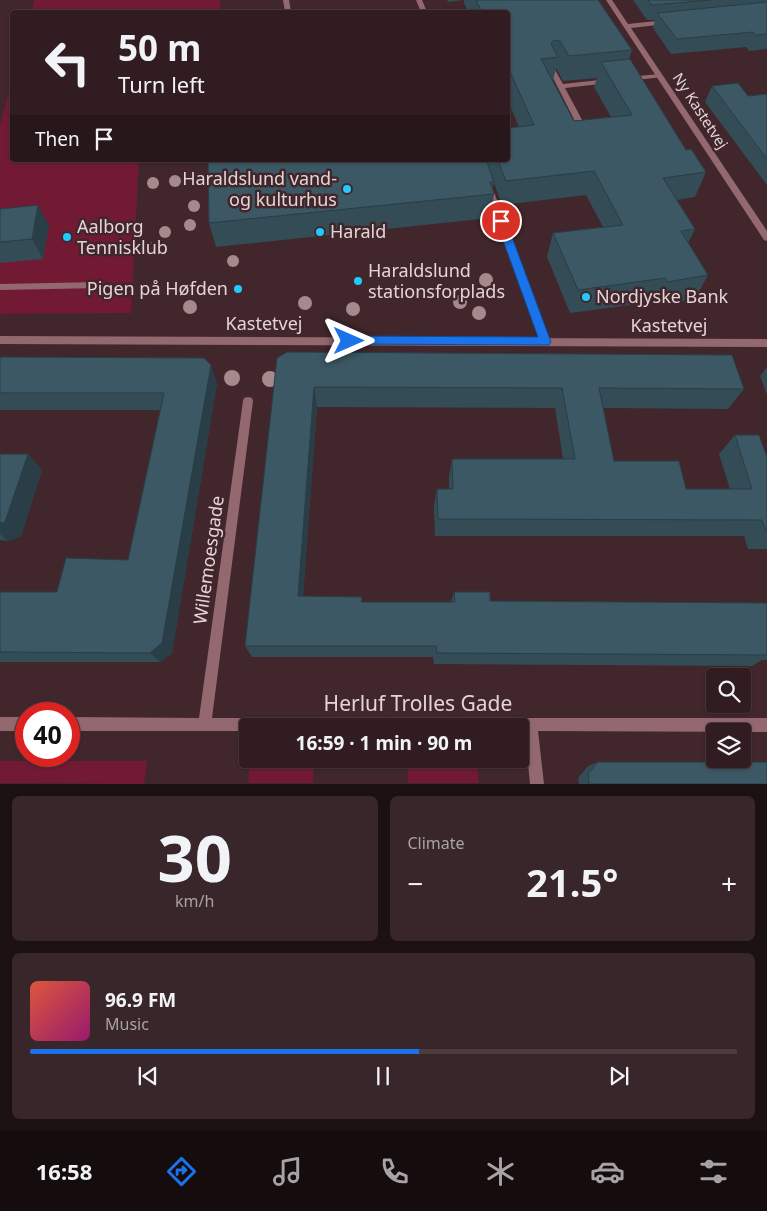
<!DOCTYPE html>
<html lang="en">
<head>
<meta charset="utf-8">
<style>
	:root { --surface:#311d21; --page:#39262a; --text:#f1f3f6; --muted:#a8a2a5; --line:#4c3b3f; --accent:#1a73e8 }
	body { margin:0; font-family:"Noto Sans",sans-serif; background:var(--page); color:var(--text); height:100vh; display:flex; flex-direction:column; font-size:19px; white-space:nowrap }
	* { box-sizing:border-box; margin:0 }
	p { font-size:16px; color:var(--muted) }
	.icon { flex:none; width:28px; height:28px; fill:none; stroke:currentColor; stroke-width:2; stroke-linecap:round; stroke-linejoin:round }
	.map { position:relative; height:784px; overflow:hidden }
	.sheet { display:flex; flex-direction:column; gap:12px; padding:12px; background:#1b1012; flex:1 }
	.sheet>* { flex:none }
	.guide { position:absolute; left:10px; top:10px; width:500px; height:152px; border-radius:5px; box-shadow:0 1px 4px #0004,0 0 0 1px var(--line); background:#311d21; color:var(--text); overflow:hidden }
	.buttons { position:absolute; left:706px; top:668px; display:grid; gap:10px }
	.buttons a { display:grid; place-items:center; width:45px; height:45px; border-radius:5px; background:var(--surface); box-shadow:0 1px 4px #0004,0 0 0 1px var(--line); font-size:25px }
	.speed { position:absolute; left:15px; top:702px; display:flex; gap:10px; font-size:25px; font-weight:700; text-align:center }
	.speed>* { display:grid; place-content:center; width:65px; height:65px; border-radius:50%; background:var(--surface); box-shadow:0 1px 4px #0004,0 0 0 1px var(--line); line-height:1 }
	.speed .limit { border:8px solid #d22; background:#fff; color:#111 }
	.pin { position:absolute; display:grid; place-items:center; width:42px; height:42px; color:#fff; margin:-21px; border:2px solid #fff; border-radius:50%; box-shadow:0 1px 5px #0007 }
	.me { position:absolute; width:55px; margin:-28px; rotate:90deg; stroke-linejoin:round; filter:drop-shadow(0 0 4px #0008) }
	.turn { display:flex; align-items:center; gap:18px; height:105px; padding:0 25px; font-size:22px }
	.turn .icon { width:65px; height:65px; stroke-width:2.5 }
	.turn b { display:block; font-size:35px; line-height:42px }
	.then { display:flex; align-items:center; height:48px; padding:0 25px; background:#0003; gap:10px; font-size:19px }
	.big { font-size:38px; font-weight:700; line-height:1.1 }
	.sheet .card { flex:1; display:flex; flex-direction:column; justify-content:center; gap:8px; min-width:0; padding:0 18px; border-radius:8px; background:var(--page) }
	.sheet .dial { align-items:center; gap:0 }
	.dial b { font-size:65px; line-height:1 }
	.song { display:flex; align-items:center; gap:15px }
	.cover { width:60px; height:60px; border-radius:8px; background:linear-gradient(135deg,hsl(10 70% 55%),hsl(320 70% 35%)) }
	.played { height:5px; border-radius:2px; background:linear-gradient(90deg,var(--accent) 55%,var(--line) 55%) }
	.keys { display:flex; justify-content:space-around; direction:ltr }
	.heat { display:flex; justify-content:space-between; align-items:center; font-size:28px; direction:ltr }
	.sheet .tiles { flex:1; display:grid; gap:12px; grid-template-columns:1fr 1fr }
	.card:last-child { grid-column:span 2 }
	.trip { position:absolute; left:239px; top:718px; width:290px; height:50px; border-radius:5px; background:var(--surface); box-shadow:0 1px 4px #0004,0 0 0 1px var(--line); font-weight:700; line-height:50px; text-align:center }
	.tabs { display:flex; height:80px; justify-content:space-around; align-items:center; background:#140c0d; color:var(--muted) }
	.tabs .icon { width:35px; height:35px }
	.tabs .current { color:var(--accent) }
	.tabs b { font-size:22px; color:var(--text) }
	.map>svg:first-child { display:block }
	.green { fill:#721a33 }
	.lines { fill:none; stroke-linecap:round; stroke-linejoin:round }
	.service { fill:#94686f; fill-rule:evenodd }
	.minor { fill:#94686f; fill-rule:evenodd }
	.tertiary { fill:#94686f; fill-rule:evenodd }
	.tree { fill:#a4898d }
	.wall { fill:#334c56; fill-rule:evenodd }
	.shaded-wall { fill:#293e46 }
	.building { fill:#3b5864; stroke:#293e46 }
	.route { fill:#1a73e8; stroke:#114b97 }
	.poi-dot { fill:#22c9fd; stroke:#41272c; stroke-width:2 }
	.labels { text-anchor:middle; stroke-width:5; stroke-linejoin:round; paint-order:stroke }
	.far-street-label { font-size:15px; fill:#e5d4d6; stroke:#41272c }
	.poi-label { font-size:18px; fill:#e5d4d6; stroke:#41272c; text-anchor:start }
	.street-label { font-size:18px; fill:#e5d4d6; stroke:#41272c }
	.near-street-label { font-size:21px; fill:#e5d4d6; stroke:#41272c }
</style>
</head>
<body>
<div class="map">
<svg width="767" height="784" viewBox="0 0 767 784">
	<rect width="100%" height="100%" fill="#41272c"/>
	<g class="green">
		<polygon points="35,0 220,0 220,12 31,12"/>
		<polygon points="12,80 12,160 139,160 131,313 0,314 0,126"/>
		<polygon points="0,761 147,761 144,784 0,783"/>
		<polygon points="314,762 313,783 248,783 250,763"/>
		<polygon points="408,762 477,763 479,783 408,783"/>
	</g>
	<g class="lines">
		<g class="service">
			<polygon points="283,0 289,0 291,12 285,12"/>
			<polygon points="416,0 422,0 427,12 421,12"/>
			<polygon points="551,66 554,68 563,84 609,79 612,81 609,83 565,88 588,131 587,133 581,133 580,131 548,68"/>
			<polygon points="660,74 663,76 662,77 628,81 625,79 628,77"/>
			<polygon points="488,184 492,187 550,342 548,345 542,345 540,342 484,187"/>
			<polygon points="101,282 105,285 101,288 0,290 0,284"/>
		</g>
		<g class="minor">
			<polygon points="606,0 612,0 628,24 666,20 669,22 666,24 631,28 767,231 767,241 764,240"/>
			<polygon points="248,397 252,398 253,401 212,718 767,718 767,732 538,731 544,784 530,784 525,731 520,731 520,726 248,726 248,731 69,731 69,717 199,718 243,401 244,398"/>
			<rect x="0" y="717" width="26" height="14"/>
		</g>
		<polygon class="tertiary" points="0,336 767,339 767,347 0,344"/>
	</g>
	<g class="tree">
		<circle cx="175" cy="181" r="6"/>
		<circle cx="153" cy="183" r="6"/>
		<circle cx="194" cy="206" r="6"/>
		<circle cx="190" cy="225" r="6"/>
		<circle cx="165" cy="232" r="6"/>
		<circle cx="153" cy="248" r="6"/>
		<circle cx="233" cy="261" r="6"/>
		<circle cx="486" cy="280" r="7"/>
		<circle cx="460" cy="302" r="7"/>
		<circle cx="305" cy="303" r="7"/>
		<circle cx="190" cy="307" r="7"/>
		<circle cx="353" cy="309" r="7"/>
		<circle cx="479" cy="313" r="7"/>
		<circle cx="232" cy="378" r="8"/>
		<circle cx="270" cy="379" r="8"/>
	</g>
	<g class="wall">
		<path d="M447 0H598L632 50 629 59 686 150 706 172 695 197 676 200 695 229 688 243 708 275 695 299 655 305 654 302 570 313 547 257 553 233 603 227 586 195 502 205 494 183 492 190 494 194 490 218 216 247 209 223 208 160H508L519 127 508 101V12H468L464 3V0L448 2ZM556 68 563 81 597 78 594 87 611 117 574 121 553 81Z"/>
		<polygon points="633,0 767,0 767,49 749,51 746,47 671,54 653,28 655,20 647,20"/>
		<polygon points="712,86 748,96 767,94 767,185 705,102"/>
		<polygon points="0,209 49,225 43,259 0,263"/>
		<polygon points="0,357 217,383 172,653 160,662 0,662 0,592 57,592 128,560 160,410 0,410"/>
		<polygon points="277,358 744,389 728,409 603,408 614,461 686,489 730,489 719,454 735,435 767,457 767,549 748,549 744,536 435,536 434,506 437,489 449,489 449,477 452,459 563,459 555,408 317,407 303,596 362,602 451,602 454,592 490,601 767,603 767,660 762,660 752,666 434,664 433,657 252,657 245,646"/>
		<polygon points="767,367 767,395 760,376"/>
		<polygon points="0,454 42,470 21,536 8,541 0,540"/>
		<polygon points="598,762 767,784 579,784 578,778 588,766"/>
	</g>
	<g class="shaded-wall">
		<polygon points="38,205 49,225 43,259 32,239"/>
		<polygon points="211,365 217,383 172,653 160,662 150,653"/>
		<polygon points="314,387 317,407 302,610 298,596"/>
		<polygon points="28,454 42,470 21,536 8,541 0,534 0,523"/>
	</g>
	<g class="building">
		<polygon points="476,0 598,0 632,50 569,56 560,41 554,40 551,44 558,57 541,59 574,121 632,115 601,62 630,59 686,150 691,149 706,172 663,178 695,229 681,231 708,275 667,282 665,278 578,290 553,233 623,225 594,171 506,181 498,160 508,160 508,128 534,125 508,67 508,12 482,12"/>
		<polygon points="648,0 711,0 652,5"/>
		<polygon points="767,2 767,34 756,35 753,32 677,39 657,13"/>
		<polygon points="738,83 748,96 767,94 767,159 712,86"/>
		<polygon points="208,160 486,160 494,182 490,182 494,194 209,223"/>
		<polygon points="38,205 32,239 0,242 0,209"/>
		<polygon points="287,352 732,355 744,389 599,388 614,461 679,461 686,489 752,489 735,435 759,435 767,457 767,533 762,520 438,519 437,489 453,489 452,459 575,459 562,388 314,387 298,596 362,597 361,602 455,602 454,592 490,592 490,601 767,603 767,655 437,653 436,646 245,646 277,358"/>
		<polygon points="0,357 204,358 211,365 162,643 150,653 0,652 0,592 57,592 66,558 128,560 164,393 0,393"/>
		<polygon points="0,454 28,454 5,522 0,523"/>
		<polygon points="598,762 767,762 767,784 589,784 588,774"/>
	</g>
	<polygon class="route" points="501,218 506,221 551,342 549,345 345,344 344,341 345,338 349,336 538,337 496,221"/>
	<g class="poi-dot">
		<circle cx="347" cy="189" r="5"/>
		<circle cx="320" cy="232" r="5"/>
		<circle cx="67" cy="237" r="5"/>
		<circle cx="358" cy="281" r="5"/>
		<circle cx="238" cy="289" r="5"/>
		<circle cx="586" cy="297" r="5"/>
	</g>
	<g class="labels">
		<g class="far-street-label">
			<text transform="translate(700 111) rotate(57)" y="5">Ny Kastetvej</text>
		</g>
		<g class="poi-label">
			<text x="337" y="185" text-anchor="end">Haraldslund vand-<tspan x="337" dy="21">og kulturhus</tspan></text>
			<text x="77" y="233">Aalborg<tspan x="77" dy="21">Tennisklub</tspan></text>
			<text x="330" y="238">Harald</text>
			<text x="368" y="277">Haraldslund<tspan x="368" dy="21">stationsforplads</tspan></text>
			<text x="228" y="295" text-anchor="end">Pigen på Høfden</text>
			<text x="596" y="303">Nordjyske Bank</text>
		</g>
		<g class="street-label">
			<text x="264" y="330">Kastetvej</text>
			<text x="669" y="332">Kastetvej</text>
			<text transform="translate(209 560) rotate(-82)" y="6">Willemoesgade</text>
		</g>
		<g class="near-street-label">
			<text x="418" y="711">Herluf Trolles Gade</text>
		</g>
	</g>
</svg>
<div class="buttons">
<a><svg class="icon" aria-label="search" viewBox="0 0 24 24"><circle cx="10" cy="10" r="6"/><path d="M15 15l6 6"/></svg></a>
<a><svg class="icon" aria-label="layers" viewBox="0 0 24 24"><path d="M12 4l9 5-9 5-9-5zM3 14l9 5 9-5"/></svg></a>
</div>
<div class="speed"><div class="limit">40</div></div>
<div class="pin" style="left:501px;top:221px;background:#d93025"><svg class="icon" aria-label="arrive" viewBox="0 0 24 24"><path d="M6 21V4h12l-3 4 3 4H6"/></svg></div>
<svg class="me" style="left:349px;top:341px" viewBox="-20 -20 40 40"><path d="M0-17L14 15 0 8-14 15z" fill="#1a73e8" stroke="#fff" stroke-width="4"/></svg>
<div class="trip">16:59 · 1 min · 90 m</div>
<div class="guide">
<div class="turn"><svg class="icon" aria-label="left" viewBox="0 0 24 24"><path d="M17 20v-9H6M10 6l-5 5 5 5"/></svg><div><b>50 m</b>Turn left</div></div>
<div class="then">Then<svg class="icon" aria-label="arrive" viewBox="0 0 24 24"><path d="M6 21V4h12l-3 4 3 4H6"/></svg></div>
</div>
</div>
<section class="sheet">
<div class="tiles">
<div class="card dial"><b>30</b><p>km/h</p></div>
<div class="card"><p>Climate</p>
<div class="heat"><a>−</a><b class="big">21.5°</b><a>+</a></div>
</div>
<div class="card">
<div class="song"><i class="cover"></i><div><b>96.9 FM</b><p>Music</p></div></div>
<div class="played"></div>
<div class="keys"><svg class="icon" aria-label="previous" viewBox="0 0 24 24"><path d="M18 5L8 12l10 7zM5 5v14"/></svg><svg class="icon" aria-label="pause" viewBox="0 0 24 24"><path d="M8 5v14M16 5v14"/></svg><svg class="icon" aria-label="next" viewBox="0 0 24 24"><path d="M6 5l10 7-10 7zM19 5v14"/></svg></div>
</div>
</div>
</section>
<nav class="tabs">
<b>16:58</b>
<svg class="icon current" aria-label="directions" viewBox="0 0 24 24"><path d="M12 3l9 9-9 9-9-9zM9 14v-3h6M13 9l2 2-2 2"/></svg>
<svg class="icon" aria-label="music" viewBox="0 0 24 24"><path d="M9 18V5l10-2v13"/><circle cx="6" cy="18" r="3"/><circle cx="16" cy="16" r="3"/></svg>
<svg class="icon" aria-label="phone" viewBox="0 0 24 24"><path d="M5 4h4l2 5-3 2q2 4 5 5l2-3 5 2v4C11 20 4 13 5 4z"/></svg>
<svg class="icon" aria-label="climate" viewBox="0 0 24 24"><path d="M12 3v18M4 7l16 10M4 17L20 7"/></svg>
<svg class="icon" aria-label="car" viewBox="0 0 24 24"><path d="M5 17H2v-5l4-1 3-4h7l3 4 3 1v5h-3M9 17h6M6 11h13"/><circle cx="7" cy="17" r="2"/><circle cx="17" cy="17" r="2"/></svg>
<svg class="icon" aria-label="filters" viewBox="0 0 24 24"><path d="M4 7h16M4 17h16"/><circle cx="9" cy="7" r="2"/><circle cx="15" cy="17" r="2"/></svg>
</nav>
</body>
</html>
